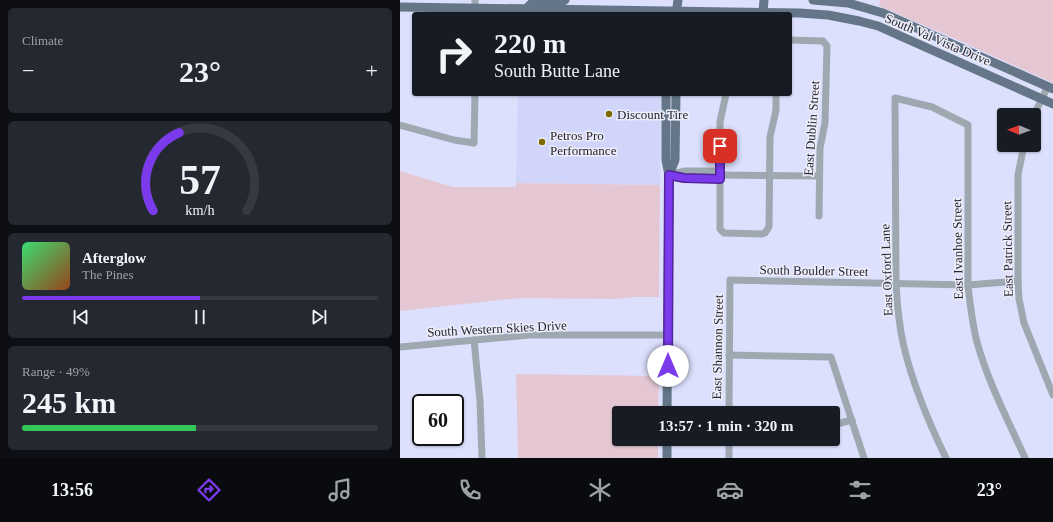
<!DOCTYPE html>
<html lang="en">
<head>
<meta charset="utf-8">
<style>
	:root { --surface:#171b24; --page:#242831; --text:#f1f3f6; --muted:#9ea1a6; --line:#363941; --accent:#7c3aed }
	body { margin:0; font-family:Georgia,serif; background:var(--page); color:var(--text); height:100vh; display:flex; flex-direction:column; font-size:15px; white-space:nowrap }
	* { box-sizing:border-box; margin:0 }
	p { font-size:13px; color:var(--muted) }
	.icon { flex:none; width:22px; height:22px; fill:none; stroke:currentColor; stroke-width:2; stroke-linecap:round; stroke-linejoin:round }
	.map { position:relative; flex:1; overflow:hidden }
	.side { display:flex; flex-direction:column; gap:8px; padding:8px; background:#0d0f14; width:400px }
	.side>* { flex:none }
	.banner { position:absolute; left:12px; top:12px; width:380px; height:84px; border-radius:4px; box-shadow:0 1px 3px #0004; background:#171b24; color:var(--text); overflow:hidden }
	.needle { width:26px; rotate:271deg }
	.tools { position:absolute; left:597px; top:108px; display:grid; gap:8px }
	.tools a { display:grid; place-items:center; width:44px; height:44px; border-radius:4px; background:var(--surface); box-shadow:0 1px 3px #0004; font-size:20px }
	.speed { position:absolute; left:12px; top:394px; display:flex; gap:8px; font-size:20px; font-weight:700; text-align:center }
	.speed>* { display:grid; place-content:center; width:52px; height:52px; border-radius:50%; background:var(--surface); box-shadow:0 1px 3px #0004; line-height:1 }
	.speed .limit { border:2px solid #111; border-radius:6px; background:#fff; color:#111 }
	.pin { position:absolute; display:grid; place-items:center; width:34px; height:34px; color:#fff; margin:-17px; border-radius:8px; box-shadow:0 2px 6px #0006 }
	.me { position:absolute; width:44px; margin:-22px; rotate:0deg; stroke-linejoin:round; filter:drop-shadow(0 0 3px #0008) }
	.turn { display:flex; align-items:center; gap:14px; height:84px; padding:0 16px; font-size:18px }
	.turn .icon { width:52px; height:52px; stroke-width:2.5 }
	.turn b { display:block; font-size:28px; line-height:34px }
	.big { font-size:30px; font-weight:700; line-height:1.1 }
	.side .tile { flex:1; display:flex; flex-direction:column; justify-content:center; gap:6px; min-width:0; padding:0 14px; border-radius:6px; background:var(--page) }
	.side .dial { align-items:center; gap:0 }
	.dial svg { height:104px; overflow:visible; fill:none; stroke:var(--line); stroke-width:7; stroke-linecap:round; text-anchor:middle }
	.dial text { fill:var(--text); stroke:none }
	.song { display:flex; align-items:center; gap:12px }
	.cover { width:48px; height:48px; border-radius:6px; background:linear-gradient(135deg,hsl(140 70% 55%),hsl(20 70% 35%)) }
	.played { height:4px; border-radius:2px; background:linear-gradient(90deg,var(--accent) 50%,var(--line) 50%) }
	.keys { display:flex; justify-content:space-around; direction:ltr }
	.heat { display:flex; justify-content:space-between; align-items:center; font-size:22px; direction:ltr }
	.charge { height:6px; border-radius:3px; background:linear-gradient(90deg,#34c759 49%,var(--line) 0) }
	.trip { position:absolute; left:212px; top:406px; width:228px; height:40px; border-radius:4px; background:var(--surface); box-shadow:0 1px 3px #0004; font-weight:700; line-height:40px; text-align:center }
	.tab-bar { display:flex; height:64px; justify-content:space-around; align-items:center; background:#090b0e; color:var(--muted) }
	.tab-bar .icon { width:28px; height:28px }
	.tab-bar .on { color:var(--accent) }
	.tab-bar b { font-size:18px; color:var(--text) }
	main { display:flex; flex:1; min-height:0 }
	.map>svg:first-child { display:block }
	.built { fill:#d1d5f9 }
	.green { fill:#e5c7d4 }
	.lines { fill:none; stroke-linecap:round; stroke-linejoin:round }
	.minor { stroke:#9da8b1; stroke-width:7 }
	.major { stroke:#647687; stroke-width:9 }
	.route-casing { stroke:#51269a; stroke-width:10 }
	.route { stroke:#7c3aed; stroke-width:7 }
	.poi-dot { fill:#7d6900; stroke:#edeefa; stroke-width:1.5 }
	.labels { text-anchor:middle; stroke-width:3; stroke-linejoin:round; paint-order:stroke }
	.street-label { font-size:13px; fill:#252631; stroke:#edeefa }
	.poi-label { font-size:13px; fill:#252631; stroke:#edeefa; text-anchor:start }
</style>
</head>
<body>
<main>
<section class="side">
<div class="tile"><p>Climate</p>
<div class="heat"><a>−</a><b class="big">23°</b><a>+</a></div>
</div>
<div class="tile dial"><svg viewBox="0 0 100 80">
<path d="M14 69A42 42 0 1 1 86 69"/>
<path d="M14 69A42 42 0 0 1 34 9" stroke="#7c3aed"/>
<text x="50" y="56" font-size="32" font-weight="700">57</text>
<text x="50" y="72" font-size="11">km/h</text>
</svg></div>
<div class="tile">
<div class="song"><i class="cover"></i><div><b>Afterglow</b><p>The Pines</p></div></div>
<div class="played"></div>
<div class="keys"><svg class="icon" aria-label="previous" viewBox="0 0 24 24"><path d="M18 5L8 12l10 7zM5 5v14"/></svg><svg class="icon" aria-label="pause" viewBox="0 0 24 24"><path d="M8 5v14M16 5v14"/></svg><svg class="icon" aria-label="next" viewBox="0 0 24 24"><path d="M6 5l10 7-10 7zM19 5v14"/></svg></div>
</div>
<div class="tile"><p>Range · 49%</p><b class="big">245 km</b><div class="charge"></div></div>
</section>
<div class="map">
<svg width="653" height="458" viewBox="0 0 653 458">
	<rect width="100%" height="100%" fill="#dde0fd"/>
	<polygon class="built" points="118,94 261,94 260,185 116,183"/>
	<g class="green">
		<polygon points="480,0 653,0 653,83 558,40 479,6"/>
		<polygon points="0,171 53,187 116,187 116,183 260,185 259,297 234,297 215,299 120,298 0,311"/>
		<polygon points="116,374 259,376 258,413 219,413 219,439 258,439 258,458 118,458"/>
	</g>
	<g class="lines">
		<g class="minor">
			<polyline points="75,14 75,0"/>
			<polyline points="390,40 423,41 427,46 425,123 420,148 419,216"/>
			<polyline points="326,94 320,122 320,229 324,233 362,234 365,233 369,227 370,137 376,110 376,94"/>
			<polyline points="634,115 648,86"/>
			<polyline points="0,125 54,140 74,143 75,94"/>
			<polyline points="624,145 618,175 618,281 619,299 624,323 653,395"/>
			<polyline points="269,175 285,171 320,171"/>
			<polyline points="271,175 284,178 320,179"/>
			<polyline points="320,175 419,176"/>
			<polyline points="74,340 80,401 82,458"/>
			<polyline points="0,347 130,335 268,335"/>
			<polyline points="329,355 431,357 464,458"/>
			<polyline points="329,413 330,280 568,285 618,281"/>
			<polyline points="433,425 452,420"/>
			<polyline points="329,458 329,439"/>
			<path d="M546 458C529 423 513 385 504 347 499 326 497 304 496 283L495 98 532 107 568 125V285C570 304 572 323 577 342 588 382 608 420 625 458"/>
		</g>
		<g class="major">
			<polyline points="413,0 448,3 483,13 653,89"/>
			<polyline points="0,7 399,13 428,15 459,21 478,26 653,104"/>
			<polyline points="128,7 132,3 163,1 165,0"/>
			<polyline points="363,12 364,0"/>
			<polyline points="276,14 278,0"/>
			<polyline points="266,94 266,160 269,175 267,413"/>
			<polyline points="269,175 275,160 276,94"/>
			<polyline points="267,458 267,439"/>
		</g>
	</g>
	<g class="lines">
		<g class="route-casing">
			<polyline id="route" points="268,366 269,175 284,178 320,179 320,146"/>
		</g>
		<use href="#route" class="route"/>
	</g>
	<g class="poi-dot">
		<circle cx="209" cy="114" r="4"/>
		<circle cx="142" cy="142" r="4"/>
	</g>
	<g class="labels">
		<g class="street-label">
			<text transform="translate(538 39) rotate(23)" y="5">South Val Vista Drive</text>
			<text transform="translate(411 128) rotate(-86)" y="5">East Dublin Street</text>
			<text transform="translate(557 249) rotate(-91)" y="5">East Ivanhoe Street</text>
			<text transform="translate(607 249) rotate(-91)" y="5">East Patrick Street</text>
			<text transform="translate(414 270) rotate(1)" y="5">South Boulder Street</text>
			<text transform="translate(486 270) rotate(-92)" y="5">East Oxford Lane</text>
			<text transform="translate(97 328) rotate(-3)" y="5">South Western Skies Drive</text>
			<text transform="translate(317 347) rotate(-89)" y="5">East Shannon Street</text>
		</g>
		<g class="poi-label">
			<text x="217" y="119">Discount Tire</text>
			<text x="150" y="140">Petros Pro<tspan x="150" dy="15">Performance</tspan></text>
		</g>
	</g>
</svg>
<div class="tools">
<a><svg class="needle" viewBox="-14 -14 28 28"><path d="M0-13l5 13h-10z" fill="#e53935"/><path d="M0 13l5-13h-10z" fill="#9ea1a6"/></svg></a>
</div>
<div class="speed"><div class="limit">60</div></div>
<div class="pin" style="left:320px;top:146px;background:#d93025"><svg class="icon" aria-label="arrive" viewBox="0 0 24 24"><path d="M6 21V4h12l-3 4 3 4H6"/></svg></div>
<svg class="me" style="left:268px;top:366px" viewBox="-20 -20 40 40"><circle r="19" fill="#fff"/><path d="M0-13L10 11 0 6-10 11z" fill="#7c3aed"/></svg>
<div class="trip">13:57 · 1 min · 320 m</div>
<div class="banner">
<div class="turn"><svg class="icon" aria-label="right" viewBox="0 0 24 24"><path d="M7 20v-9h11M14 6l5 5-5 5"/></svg><div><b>220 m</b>South Butte Lane</div></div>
</div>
</div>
</main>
<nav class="tab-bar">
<b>13:56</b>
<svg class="icon on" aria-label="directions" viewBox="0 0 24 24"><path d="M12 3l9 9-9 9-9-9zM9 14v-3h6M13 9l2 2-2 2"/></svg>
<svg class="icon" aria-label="music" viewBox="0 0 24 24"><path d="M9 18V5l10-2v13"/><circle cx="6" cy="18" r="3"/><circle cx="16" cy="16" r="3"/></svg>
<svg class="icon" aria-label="phone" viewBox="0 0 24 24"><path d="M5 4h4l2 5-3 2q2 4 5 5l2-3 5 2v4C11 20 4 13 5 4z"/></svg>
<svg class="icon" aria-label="climate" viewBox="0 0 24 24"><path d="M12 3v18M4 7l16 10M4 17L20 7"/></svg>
<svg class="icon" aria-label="car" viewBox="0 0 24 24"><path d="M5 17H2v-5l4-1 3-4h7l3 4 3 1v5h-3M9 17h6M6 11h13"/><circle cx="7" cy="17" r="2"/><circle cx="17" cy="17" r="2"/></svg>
<svg class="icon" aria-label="filters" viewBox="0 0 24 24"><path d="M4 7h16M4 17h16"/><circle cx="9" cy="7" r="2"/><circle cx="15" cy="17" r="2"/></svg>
<b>23°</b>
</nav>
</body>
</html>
